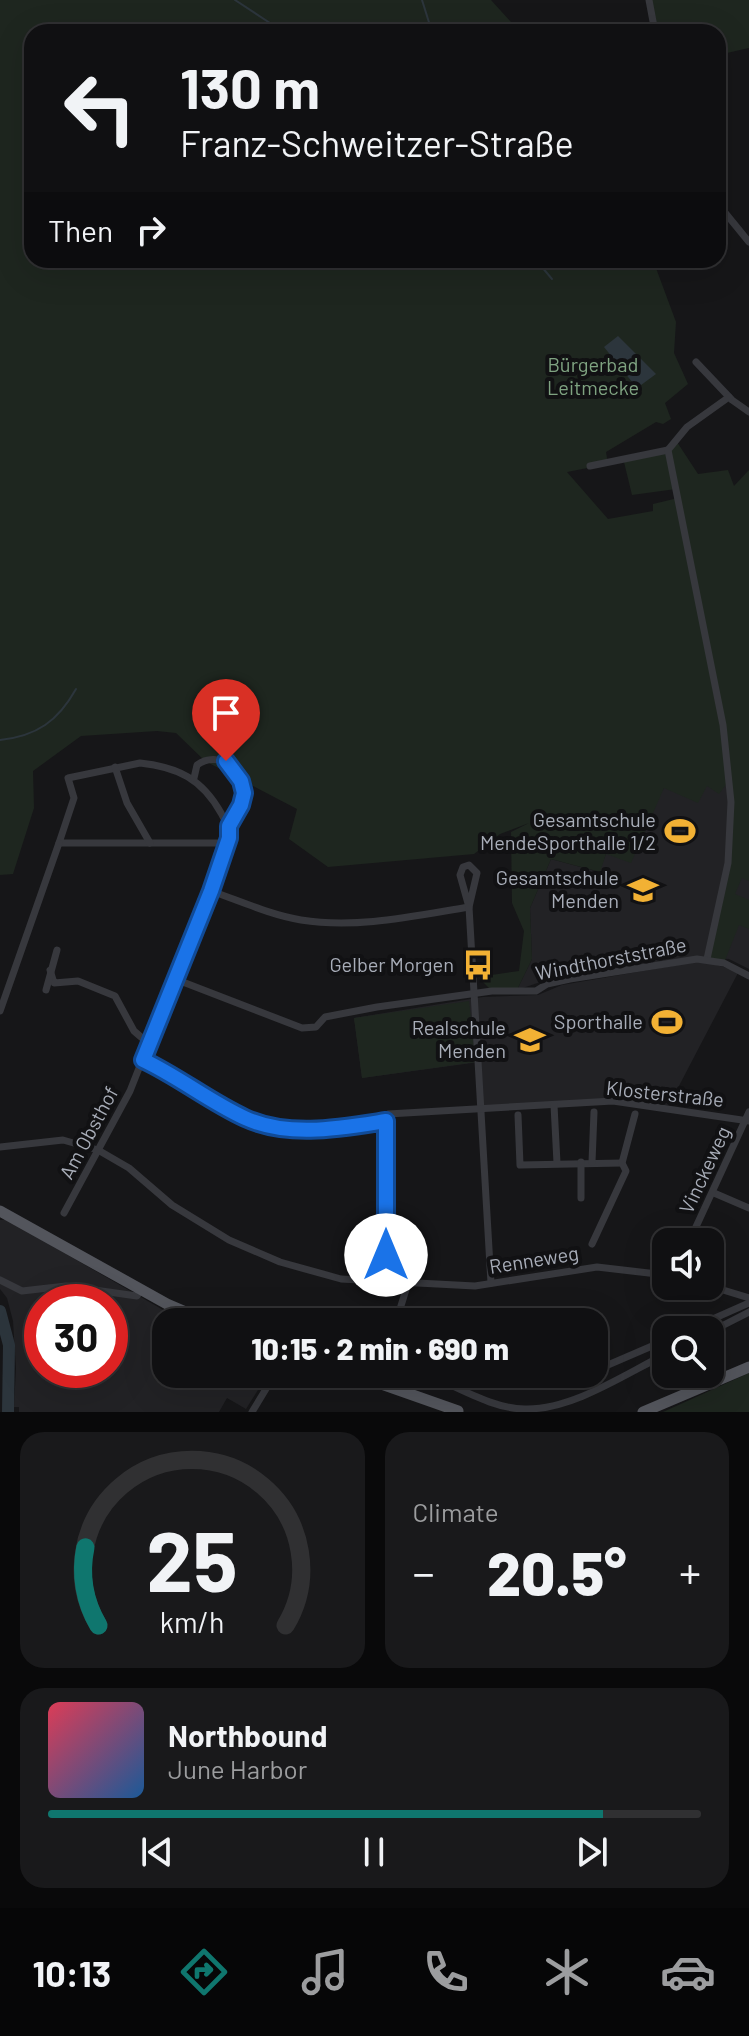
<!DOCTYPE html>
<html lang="en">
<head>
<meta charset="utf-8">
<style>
	:root { --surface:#101012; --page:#19191b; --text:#f1f3f6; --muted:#9c9d9f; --line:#303032; --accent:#0f766e }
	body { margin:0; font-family:Barlow,sans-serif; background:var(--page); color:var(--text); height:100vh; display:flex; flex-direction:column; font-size:30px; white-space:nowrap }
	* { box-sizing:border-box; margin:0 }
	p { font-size:26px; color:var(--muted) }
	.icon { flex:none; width:44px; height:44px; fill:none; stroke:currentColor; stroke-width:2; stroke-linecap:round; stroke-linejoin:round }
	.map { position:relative; height:1412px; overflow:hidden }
	.panel { display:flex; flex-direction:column; gap:20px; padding:20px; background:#09090a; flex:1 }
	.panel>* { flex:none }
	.banner { position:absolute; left:24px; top:24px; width:702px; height:244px; border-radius:24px; box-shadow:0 8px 32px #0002,0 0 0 2px var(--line); background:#101012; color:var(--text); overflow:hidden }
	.buttons { position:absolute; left:652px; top:1228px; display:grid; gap:16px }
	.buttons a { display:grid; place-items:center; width:72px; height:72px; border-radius:16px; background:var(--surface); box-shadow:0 8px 32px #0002,0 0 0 2px var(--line); font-size:40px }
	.speed { position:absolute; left:24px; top:1284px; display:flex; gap:16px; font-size:40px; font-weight:700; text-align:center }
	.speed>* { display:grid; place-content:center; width:104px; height:104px; border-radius:50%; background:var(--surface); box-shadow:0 8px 32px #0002,0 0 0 2px var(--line); line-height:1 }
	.speed .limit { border:12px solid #d22; background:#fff; color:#111 }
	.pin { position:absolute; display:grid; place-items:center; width:68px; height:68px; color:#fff; margin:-82px -34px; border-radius:50% 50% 50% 0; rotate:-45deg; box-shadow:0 0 8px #0007 }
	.pin .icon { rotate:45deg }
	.me { position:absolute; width:88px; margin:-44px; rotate:0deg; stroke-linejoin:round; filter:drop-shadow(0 0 6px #0008) }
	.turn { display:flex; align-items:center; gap:28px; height:168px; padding:0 24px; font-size:36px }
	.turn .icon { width:104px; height:104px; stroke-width:2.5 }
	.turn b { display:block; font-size:56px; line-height:68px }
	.then { display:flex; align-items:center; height:76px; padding:0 24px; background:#0003; gap:16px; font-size:30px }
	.big { font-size:60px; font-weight:800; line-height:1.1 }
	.panel .tile { flex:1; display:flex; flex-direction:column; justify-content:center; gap:12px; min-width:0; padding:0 28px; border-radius:24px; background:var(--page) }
	.panel .dial { align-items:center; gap:0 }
	.dial svg { height:208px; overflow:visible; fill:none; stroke:var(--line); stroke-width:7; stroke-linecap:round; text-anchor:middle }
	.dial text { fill:var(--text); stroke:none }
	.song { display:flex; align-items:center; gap:24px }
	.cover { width:96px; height:96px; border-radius:12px; background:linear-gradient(135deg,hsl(350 70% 55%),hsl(210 70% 35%)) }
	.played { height:8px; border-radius:4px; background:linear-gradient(90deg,var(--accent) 85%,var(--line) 85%) }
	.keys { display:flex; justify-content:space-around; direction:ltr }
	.heat { display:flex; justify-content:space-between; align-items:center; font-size:44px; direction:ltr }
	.panel .tiles { flex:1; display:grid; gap:20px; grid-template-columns:1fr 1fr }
	.tile:last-child { grid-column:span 2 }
	.trip { position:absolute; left:152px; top:1308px; width:456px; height:80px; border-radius:24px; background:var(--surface); box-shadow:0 8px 32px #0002,0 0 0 2px var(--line); font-weight:800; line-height:80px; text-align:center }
	.menu { display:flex; height:128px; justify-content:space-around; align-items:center; background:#060607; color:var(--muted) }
	.menu .icon { width:56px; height:56px }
	.menu .active { color:var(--accent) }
	.menu b { font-size:36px; color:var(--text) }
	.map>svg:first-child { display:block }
	.built { fill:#222225; fill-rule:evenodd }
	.green { fill:#1e261f }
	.water { fill:#2c353c }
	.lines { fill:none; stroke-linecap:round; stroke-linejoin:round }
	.stream { stroke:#2c353c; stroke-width:2 }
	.river { stroke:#2c353c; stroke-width:12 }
	.minor { stroke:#37383d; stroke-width:7 }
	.primary { stroke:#53555c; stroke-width:11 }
	.route-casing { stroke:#114b97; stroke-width:20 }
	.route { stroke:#1a73e8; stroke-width:14 }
	.labels { text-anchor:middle; stroke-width:8; stroke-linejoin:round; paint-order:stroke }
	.park-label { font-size:20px; fill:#7fa381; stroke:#111113 }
	.poi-label { font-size:20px; fill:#a8adb8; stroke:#111113; text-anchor:end }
	.street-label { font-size:20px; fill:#a8adb8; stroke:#111113 }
</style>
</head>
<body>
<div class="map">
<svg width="749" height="1412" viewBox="0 0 749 1412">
	<rect width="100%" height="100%" fill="#161618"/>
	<g class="built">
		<polygon points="729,781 749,830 749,969 729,959 700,957 555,977 517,990 532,959 530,908 551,859 599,872 606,854 664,788"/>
		<polygon points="701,961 739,971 669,1105 614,1099 481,1109 479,1062 362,1078 354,1018 483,997 538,995 562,985"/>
		<path d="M0 1220H7L165 1311 191 1322H166V1374H268L246 1409 227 1398 219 1412H19V1407H14L16 1368 13 1321 7 1298 0 1289ZM42 1302H110V1370H42Z"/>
	</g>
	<g class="green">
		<polygon points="0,0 491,0 520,32 32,32 32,260 653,260 676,322 674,353 688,384 665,403 671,419 663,424 656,422 606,452 608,464 567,472 608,519 653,511 653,504 678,498 676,489 632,495 624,462 668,450 675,439 698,474 728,470 734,486 749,470 749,881 742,878 735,894 749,900 749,929 739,925 724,963 707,959 728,863 728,782 719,794 707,786 698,803 664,788 631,863 606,854 600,872 551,859 530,908 532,959 517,990 492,991 478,977 519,971 524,931 512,903 511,832 529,823 500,834 474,854 328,867 289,839 297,809 205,761 176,733 157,731 81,736 33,771 34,808 13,874 0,875"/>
		<polygon points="648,0 749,0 749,48 718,55 718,32 657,32"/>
		<polygon points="469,1001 476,1062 362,1078 354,1018"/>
		<polygon points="749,1373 749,1412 663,1412"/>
	</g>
	<polygon class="water" points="618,336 656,374 637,388 604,347"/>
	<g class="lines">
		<g class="stream">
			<polyline points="235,0 273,25"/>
			<polyline points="422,0 432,32"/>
			<polyline points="283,29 303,32"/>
			<path d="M346 32C371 27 400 19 424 32"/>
			<polyline points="536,260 552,279"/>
			<path d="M0 740C37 736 58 721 76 689"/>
		</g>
		<polyline class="river" points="0,1311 9,1345 8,1412"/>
		<g class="minor">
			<polyline points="649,0 655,32"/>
			<polyline points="718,204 749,242"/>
			<polyline points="696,362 732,400 749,412"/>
			<polyline points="590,466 668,450"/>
			<path d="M140 763C178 767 202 779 221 813 227 824 231 830 228 843H59L74 798 68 778Z"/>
			<polyline points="115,767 127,803 150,843"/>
			<path d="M194 778 197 765C218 749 246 770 243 796 242 807 234 816 229 826"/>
			<path d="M211 891C240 901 271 915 301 920 357 929 414 916 469 907"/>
			<polyline points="469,907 477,873 469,865 463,867 460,875 469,907 491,1283"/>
			<polyline points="707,959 728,863 731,802 723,725 668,450 687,427 729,397"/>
			<polyline points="50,970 54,983 78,981 115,996 134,1031 148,1043"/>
			<polyline points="175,979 302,1028 316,1027 325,1017 377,1007 492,991 536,991 547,984 570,979 697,959 724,963 749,976"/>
			<polyline points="46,990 57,950"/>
			<polyline points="0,1011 59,843"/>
			<path d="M143 1060C178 1077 210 1102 245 1118 289 1138 341 1128 386 1121L388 1114 613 1101 749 1121"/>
			<polyline points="554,1105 557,1163"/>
			<polyline points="518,1115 520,1165 622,1163"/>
			<polyline points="0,1147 63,1140 98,1150 129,1168 172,1205 229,1240 280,1262 341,1279 475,1286 597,1267 666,1275"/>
			<polyline points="581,1162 581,1198"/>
			<polyline points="592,1162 594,1112"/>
			<polyline points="714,1193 749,1208"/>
			<polyline points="64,1213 130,1091 228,843"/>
			<polyline points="689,1242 749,1112"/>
			<polyline points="592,1244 626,1171 622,1163 635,1114"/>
			<polyline points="0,1280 22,1291 66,1286 137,1296 141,1289"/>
			<polyline points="386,1282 386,1121"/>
			<polyline points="710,1286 749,1298"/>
			<polyline points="396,1322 408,1283"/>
			<polyline points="688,1330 749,1303"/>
			<polyline points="710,1332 749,1312"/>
			<polyline points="594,1371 666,1340"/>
			<path d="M426 1374C456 1386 494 1410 527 1409 574 1409 625 1374 666 1354"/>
			<polyline points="538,1383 562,1384 588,1374"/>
			<polyline points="252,1412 275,1374"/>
		</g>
		<g class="primary">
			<polyline points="0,1211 167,1304 209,1322"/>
			<polyline points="353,1374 458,1411"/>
			<polyline points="643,1412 749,1367"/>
		</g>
	</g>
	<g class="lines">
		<g class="route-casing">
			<path id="route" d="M226 761 241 781 244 793 241 805 229 826V838L211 891 143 1060C179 1077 210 1102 245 1118 289 1138 341 1128 386 1121V1255"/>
		</g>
		<use href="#route" class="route"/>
	</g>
	<defs>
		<g id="stadium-bare" transform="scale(2.4)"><path d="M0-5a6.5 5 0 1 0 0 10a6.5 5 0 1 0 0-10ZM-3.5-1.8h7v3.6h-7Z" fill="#f2b134" stroke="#111113" stroke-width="2.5" paint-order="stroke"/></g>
		<g id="school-bare" transform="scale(2.4)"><path d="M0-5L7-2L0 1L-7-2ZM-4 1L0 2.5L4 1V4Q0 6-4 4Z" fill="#f2b134" stroke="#111113" stroke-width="2.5" paint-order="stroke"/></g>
		<g id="bus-bare" transform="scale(2.4)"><path d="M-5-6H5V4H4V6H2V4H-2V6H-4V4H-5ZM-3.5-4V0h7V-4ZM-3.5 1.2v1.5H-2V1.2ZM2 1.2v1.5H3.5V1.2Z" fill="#f2b134" stroke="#111113" stroke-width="2.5" paint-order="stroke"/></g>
	</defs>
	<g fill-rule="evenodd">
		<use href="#stadium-bare" x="680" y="831"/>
		<use href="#school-bare" x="643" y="890"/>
		<use href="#bus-bare" x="478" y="965"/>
		<use href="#stadium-bare" x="667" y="1022"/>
		<use href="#school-bare" x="530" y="1040"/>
	</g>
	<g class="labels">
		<g class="park-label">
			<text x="593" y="372">Bürgerbad<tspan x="593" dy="23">Leitmecke</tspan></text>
		</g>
		<g class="poi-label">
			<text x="656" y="827">Gesamtschule<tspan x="656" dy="23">MendeSporthalle 1/2</tspan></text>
			<text x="619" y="885">Gesamtschule<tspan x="619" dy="23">Menden</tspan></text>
			<text x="454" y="972">Gelber Morgen</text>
			<text x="643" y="1029">Sporthalle</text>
			<text x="506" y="1035">Realschule<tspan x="506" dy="23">Menden</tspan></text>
		</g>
		<g class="street-label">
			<text transform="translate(611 959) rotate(-11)" y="7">Windthorststraße</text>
			<text transform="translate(665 1094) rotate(6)" y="7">Klosterstraße</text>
			<text transform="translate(89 1133) rotate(-62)" y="7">Am Obsthof</text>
			<text transform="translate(705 1170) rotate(-65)" y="7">Vinckeweg</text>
			<text transform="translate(534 1260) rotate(-9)" y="7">Renneweg</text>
		</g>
	</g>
</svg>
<div class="buttons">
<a><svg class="icon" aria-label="sound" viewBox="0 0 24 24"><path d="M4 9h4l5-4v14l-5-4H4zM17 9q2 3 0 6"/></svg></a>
<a><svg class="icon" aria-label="search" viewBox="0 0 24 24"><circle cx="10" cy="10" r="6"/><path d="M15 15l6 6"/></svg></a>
</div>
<div class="speed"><div class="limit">30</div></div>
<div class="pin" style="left:226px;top:761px;background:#d93025"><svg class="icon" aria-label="arrive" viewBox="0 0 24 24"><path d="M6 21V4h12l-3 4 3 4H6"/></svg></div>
<svg class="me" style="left:386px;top:1255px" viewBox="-20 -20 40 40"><circle r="19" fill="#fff"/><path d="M0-13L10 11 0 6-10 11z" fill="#1a73e8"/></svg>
<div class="trip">10:15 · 2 min · 690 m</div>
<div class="banner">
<div class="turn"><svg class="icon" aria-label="left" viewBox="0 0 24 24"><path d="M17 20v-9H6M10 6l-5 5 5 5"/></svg><div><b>130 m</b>Franz-Schweitzer-Straße</div></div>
<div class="then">Then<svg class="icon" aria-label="right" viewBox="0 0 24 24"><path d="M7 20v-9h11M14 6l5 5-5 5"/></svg></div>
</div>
</div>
<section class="panel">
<div class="tiles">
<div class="tile dial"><svg viewBox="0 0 100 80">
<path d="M14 69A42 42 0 1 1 86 69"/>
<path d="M14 69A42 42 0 0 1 9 39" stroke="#0f766e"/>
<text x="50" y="56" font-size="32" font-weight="700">25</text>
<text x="50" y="72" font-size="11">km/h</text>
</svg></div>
<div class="tile"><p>Climate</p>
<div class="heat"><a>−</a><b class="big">20.5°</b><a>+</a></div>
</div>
<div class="tile">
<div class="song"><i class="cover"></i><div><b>Northbound</b><p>June Harbor</p></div></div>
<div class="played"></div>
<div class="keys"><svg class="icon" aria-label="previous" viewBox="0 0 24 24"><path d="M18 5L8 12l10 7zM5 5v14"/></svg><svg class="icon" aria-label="pause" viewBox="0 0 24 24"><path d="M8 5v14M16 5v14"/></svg><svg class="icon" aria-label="next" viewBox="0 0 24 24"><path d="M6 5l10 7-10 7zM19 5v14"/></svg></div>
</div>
</div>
</section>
<nav class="menu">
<b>10:13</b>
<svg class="icon active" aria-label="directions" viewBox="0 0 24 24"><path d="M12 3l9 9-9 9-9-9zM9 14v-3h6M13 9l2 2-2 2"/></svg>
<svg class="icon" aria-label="music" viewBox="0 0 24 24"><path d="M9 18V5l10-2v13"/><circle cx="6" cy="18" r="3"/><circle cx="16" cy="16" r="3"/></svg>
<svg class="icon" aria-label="phone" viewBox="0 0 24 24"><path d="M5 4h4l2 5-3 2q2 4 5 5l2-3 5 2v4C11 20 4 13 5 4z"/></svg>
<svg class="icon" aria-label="climate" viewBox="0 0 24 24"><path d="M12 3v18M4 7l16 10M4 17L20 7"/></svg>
<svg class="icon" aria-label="car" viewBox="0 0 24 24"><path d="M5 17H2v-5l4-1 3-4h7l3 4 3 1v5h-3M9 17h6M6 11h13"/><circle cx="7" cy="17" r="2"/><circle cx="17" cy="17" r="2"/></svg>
</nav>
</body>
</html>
